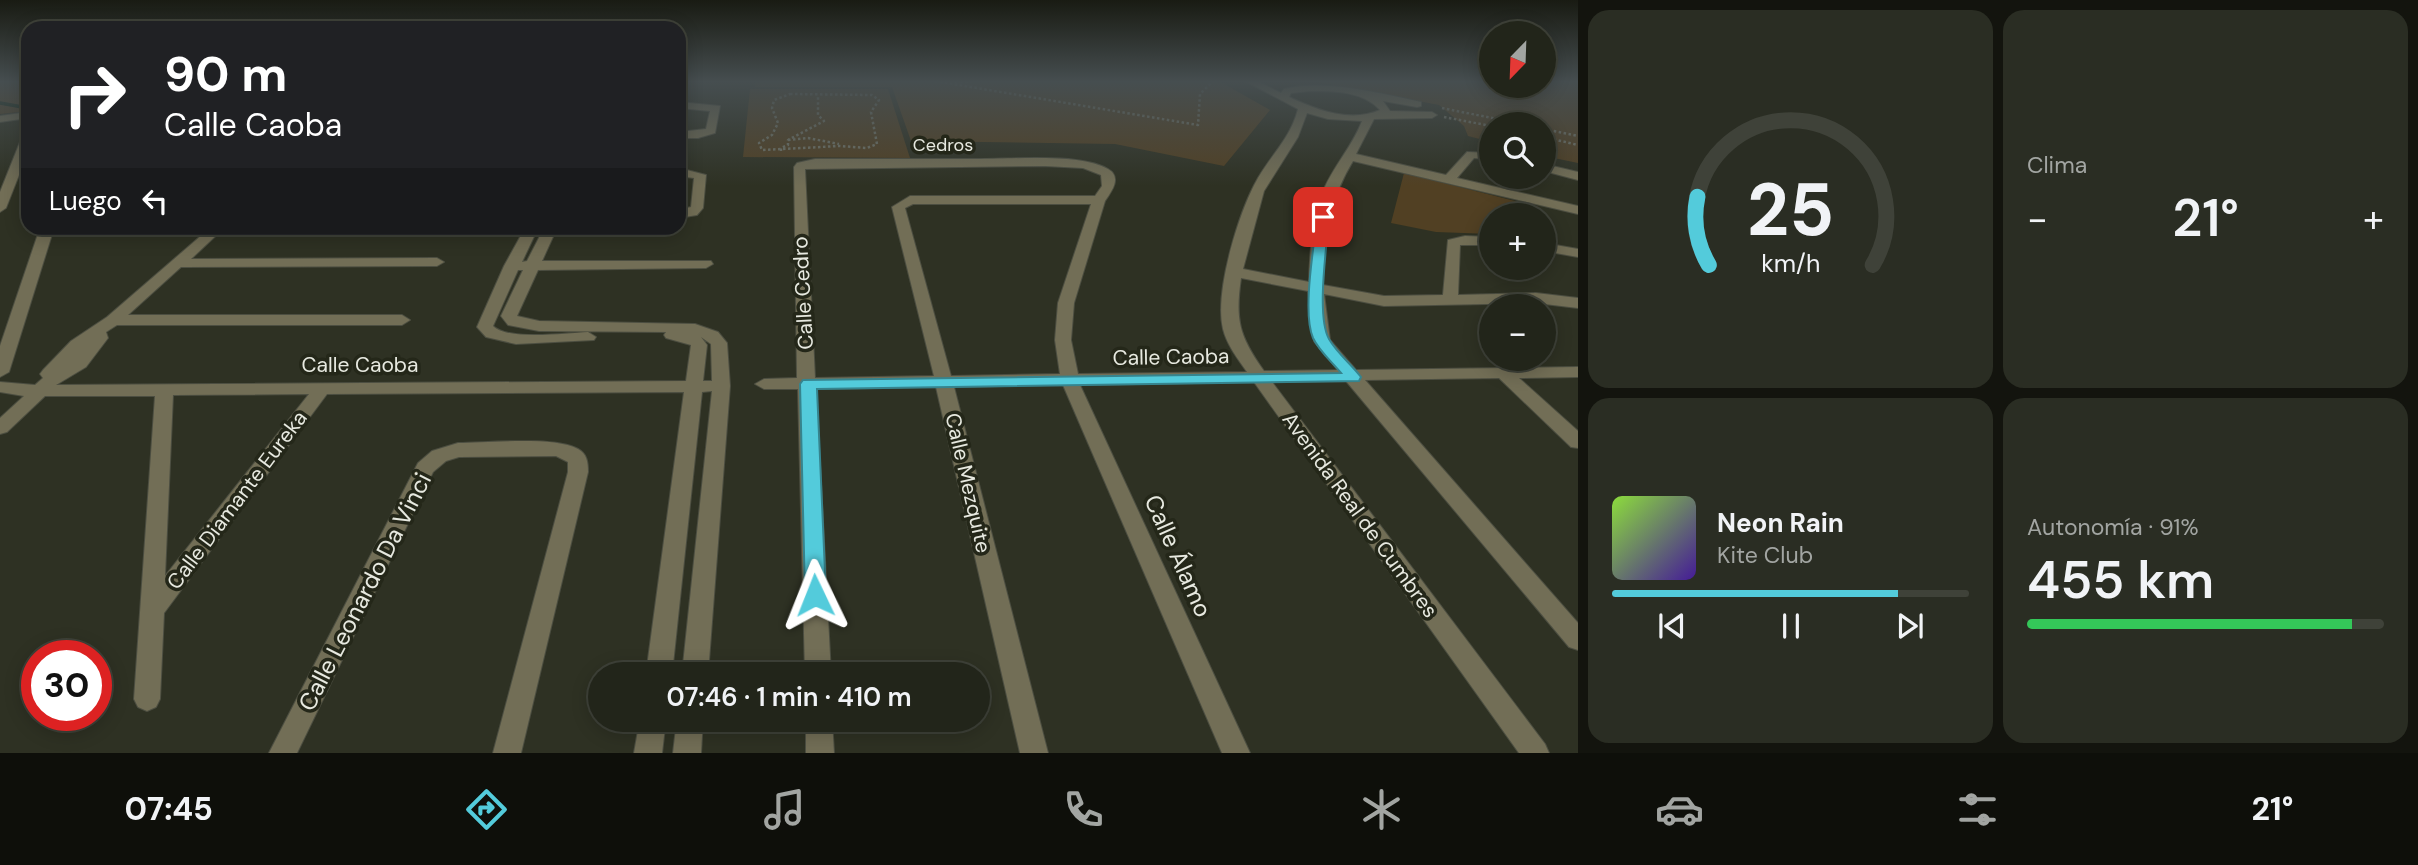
<!DOCTYPE html>
<html lang="es">
<head>
<meta charset="utf-8">
<style>
	:root { --surface:#22251a; --page:#2a2d23; --text:#f1f3f6; --muted:#a2a5a2; --line:#3f4239; --accent:#53cbdb }
	body { margin:0; font-family:"DM Sans",sans-serif; background:var(--page); color:var(--text); height:100vh; display:flex; flex-direction:column; font-size:26px; white-space:nowrap }
	* { box-sizing:border-box; margin:0 }
	p { font-size:23px; color:var(--muted) }
	.icon { flex:none; width:38px; height:38px; fill:none; stroke:currentColor; stroke-width:2; stroke-linecap:round; stroke-linejoin:round }
	.map { position:relative; flex:1; overflow:hidden }
	.sheet { display:flex; flex-direction:column; gap:10px; padding:10px; background:#13140e; width:840px }
	.sheet>* { flex:none }
	.guide { position:absolute; left:21px; top:21px; width:665px; height:214px; border-radius:21px; box-shadow:0 4px 18px #0003,0 0 0 2px var(--line); background:#202124; color:#fff; overflow:hidden }
	.needle { width:46px; rotate:203deg }
	.controls { position:absolute; left:1479px; top:21px; display:grid; gap:14px }
	.controls a { display:grid; place-items:center; width:77px; height:77px; border-radius:50%; background:var(--surface); box-shadow:0 4px 18px #0003,0 0 0 2px var(--line); font-size:35px }
	.speed { position:absolute; left:21px; top:640px; display:flex; gap:14px; font-size:35px; font-weight:700; text-align:center }
	.speed>* { display:grid; place-content:center; width:91px; height:91px; border-radius:50%; background:var(--surface); box-shadow:0 4px 18px #0003,0 0 0 2px var(--line); line-height:1 }
	.speed .limit { border:10px solid #d22; background:#fff; color:#111 }
	.pin { position:absolute; display:grid; place-items:center; width:60px; height:60px; color:#fff; margin:-30px; border-radius:14px; box-shadow:0 4px 10px #0006 }
	.me { position:absolute; width:77px; margin:-38px; rotate:358deg; stroke-linejoin:round; filter:drop-shadow(0 0 5px #0008) }
	.turn { display:flex; align-items:center; gap:24px; height:147px; padding:0 28px; font-size:32px }
	.turn .icon { width:91px; height:91px; stroke-width:2.5 }
	.turn b { display:block; font-size:49px; line-height:60px }
	.then { display:flex; align-items:center; height:66px; padding:0 28px; background:#0003; gap:14px; font-size:26px }
	.big { font-size:52px; font-weight:600; line-height:1.1 }
	.sheet .tile { flex:1; display:flex; flex-direction:column; justify-content:center; gap:10px; min-width:0; padding:0 24px; border-radius:21px; background:var(--page) }
	.sheet .dial { align-items:center; gap:0 }
	.dial svg { height:182px; overflow:visible; fill:none; stroke:var(--line); stroke-width:7; stroke-linecap:round; text-anchor:middle }
	.dial text { fill:var(--text); stroke:none }
	.song { display:flex; align-items:center; gap:21px }
	.cover { width:84px; height:84px; border-radius:10px; background:linear-gradient(135deg,hsl(90 70% 55%),hsl(260 70% 35%)) }
	.played { height:7px; border-radius:4px; background:linear-gradient(90deg,var(--accent) 80%,var(--line) 80%) }
	.keys { display:flex; justify-content:space-around; direction:ltr }
	.heat { display:flex; justify-content:space-between; align-items:center; font-size:38px; direction:ltr }
	.charge { height:10px; border-radius:5px; background:linear-gradient(90deg,#34c759 91%,var(--line) 0) }
	.sheet .tiles { flex:1; display:grid; gap:10px; grid-template-columns:repeat(2,1fr) }
	.trip { position:absolute; left:588px; top:662px; width:402px; height:70px; border-radius:35px; background:var(--surface); box-shadow:0 4px 18px #0003,0 0 0 2px var(--line); font-weight:600; line-height:70px; text-align:center }
	.menu { display:flex; height:112px; justify-content:space-around; align-items:center; background:#0e0f0a; color:var(--muted) }
	.menu .icon { width:49px; height:49px }
	.menu .selected { color:var(--accent) }
	.menu b { font-size:32px; color:var(--text) }
	main { display:flex; flex:1; min-height:0 }
	.map>svg:first-child { display:block }
	.green { fill:#514023 }
	.lines { fill:none; stroke-linecap:round; stroke-linejoin:round }
	.stream { stroke:#062110; stroke-width:3.5 }
	.minor-casing { stroke:#4c4e41; stroke-width:2 }
	.path { stroke:#727569; stroke-width:2.5; stroke-dasharray:2.5 2.5; stroke-linecap:butt }
	.minor { fill:#726e56; fill-rule:evenodd }
	.route { fill:#53cbdb; stroke:#36848e; stroke-width:2 }
	.labels { text-anchor:middle; stroke-width:7; stroke-linejoin:round; paint-order:stroke }
	.far-street-label { font-size:18px; fill:#e7e9e0; stroke:#242719 }
	.street-label { font-size:21px; fill:#e7e9e0; stroke:#242719 }
	.near-street-label { font-size:24px; fill:#e7e9e0; stroke:#242719 }
</style>
</head>
<body>
<main>
<div class="map">
<svg width="1578" height="753" viewBox="0 0 1578 753">
	<rect width="100%" height="100%" fill="#2e3123"/>
	<g class="green">
		<polygon points="0,81 28,81 28,92 19,112 0,114"/>
		<polygon points="755,81 1219,81 1270,110 1224,166 1115,144 911,141 892,87 755,87"/>
		<polygon points="1313,81 1491,81 1491,86 1544,86 1544,81 1578,81 1578,163 1544,156 1544,124 1491,124 1491,142 1468,136 1464,126 1439,105"/>
		<polygon points="750,89 888,89 910,158 743,157"/>
		<polygon points="1404,173 1539,207 1537,215 1491,215 1491,234 1436,232 1391,223"/>
	</g>
	<g class="lines">
		<polyline class="stream" points="0,103 28,108"/>
		<g class="minor-casing">
			<g id="minor">
				<path d="M1245 81H1257L1281 93 1284 89C1325 79 1379 93 1421 102V106L1417 107 1383 101 1390 111 1432 112 1437 115 1432 118 1374 119 1356 154 1446 175 1467 152 1491 153V159L1474 158 1457 178 1578 206V214L1353 161C1329 200 1324 239 1323 285L1384 296 1443 295 1448 240 1465 236 1491 237V245H1460L1458 295 1536 293 1578 298V308L1536 303 1384 306 1324 294 1330 340 1356 370 1578 367V377L1519 378 1578 431V448L1571 447 1499 378 1365 380 1578 623V650L1569 647 1346 381 1272 382 1545 744 1549 753H1519L1254 382 1080 385 1250 753H1222L1063 385 954 387 1048 753H1020L936 387 816 389 831 674H805L798 389H764L755 384 764 379 797 378 794 167 797 163 815 159C870 159 926 159 981 159 1013 159 1081 153 1108 169 1122 177 1112 191 1105 201L1074 303 1071 340 1078 374 1247 372C1238 359 1227 345 1223 329 1214 292 1239 211 1258 178 1272 154 1291 137 1298 109ZM1310 91C1334 91 1363 91 1380 110 1350 123 1317 110 1289 97L1291 93ZM1307 113 1328 119 1362 121C1352 147 1334 165 1323 191 1312 219 1310 252 1309 282L1243 269 1264 191 1298 137ZM1045 166 1083 168 1101 175 1102 186 1095 196H910L892 207 934 376 815 378 805 169ZM913 204H1091L1058 303 1055 340 1060 374 951 376 905 208ZM1241 278 1308 291 1314 341 1338 370 1264 371C1239 336 1235 320 1241 278Z"/>
				<polygon points="679,102 720,106 715,133 698,138 679,138 679,132 706,129 710,111 679,108"/>
				<polygon points="28,112 28,118 0,122 0,116"/>
				<polygon points="28,134 28,152 6,208 0,212 0,192 22,137"/>
				<polygon points="1544,164 1578,172 1578,180 1544,171"/>
				<polygon points="679,168 706,175 703,208 697,215 679,218 679,210 691,207 694,178 679,176"/>
				<polygon points="40,228 54,228 9,372 0,377 0,346"/>
				<path d="M210 228H224L191 259 437 258 444 262 437 266 181 267 128 315H402L410 320 402 325H117L106 332 108 338 86 367 56 385 686 381 691 345 666 338 664 335 666 332 539 331 508 325 501 316 523 270H518L493 326C508 341 567 333 588 332L596 337 594 340 516 344 486 337 477 327 504 266 525 228H538L522 262 527 261 544 228H557L542 261H711L713 264 706 268 538 270 517 316 539 321 695 324 718 332 727 343 730 386 708 674H682L712 391 702 392 672 674H646L684 392 327 394 164 613 160 699 156 707 147 711 138 707 134 699 155 396H45L7 432 0 434V418L24 396 0 392V382L35 385 43 378 40 374 43 370 71 341 107 317ZM701 337 711 344 712 381H703L707 345ZM309 394 165 576 173 395Z"/>
				<polygon points="1544,243 1578,249 1578,257 1544,251"/>
				<path d="M458 443C487 443 554 436 578 449 587 454 588 462 588 472L521 753H493L568 472V462L556 456 459 457 446 461 433 472 297 753H269L418 463 432 451Z"/>
				<polygon points="640,719 666,719 662,753 634,753"/>
				<polygon points="677,719 703,719 701,753 673,753"/>
				<polygon points="806,719 832,719 834,753 806,753"/>
			</g>
		</g>
		<g class="path">
			<polyline points="935,81 1198,125 1200,94 1213,81"/>
			<polyline points="955,83 974,81"/>
			<polygon points="790,94 872,95 879,100 871,112 877,144 867,148 840,146 762,150 759,143 772,135 778,123 772,108 774,100"/>
			<polyline points="1442,108 1522,124"/>
			<polyline points="1444,117 1491,126"/>
			<polyline points="1544,129 1578,136"/>
			<polyline points="1544,137 1578,145"/>
			<polyline points="788,140 808,138 839,144"/>
			<polyline points="781,151 781,148 788,145 788,140 824,121 818,115 818,95"/>
		</g>
		<use href="#minor" class="minor"/>
	</g>
	<linearGradient id="sky" x2="0" y2="1"><stop stop-color="#191b13"/><stop offset="0.44" stop-color="#464e50"/><stop offset="1" stop-color="#464e50" stop-opacity="0"/></linearGradient>
	<rect width="1578" height="186" fill="url(#sky)"/>
	<path class="route" d="M1323 214 1329 217C1327 245 1316 316 1329 339 1337 353 1351 364 1361 377L1359 381 817 389 826 595 823 601 815 603 808 601 805 595 800 384 803 380 1341 373C1332 362 1319 351 1313 338 1302 312 1314 247 1317 217Z"/>
	<g class="labels">
		<g class="far-street-label">
			<text x="943" y="151">Cedros</text>
		</g>
		<g class="street-label">
			<text transform="translate(803 293) rotate(-93)" y="7">Calle Cedro</text>
			<text transform="translate(1171 357) rotate(-1)" y="7">Calle Caoba</text>
			<text x="360" y="372">Calle Caoba</text>
			<text transform="translate(968 483) rotate(77)" y="7">Calle Mezquite</text>
			<text transform="translate(237 500) rotate(-53)" y="7">Calle Diamante Eureka</text>
			<text transform="translate(1360 515) rotate(54)" y="7">Avenida Real de Cumbres</text>
		</g>
		<g class="near-street-label">
			<text transform="translate(1178 556) rotate(66)" y="8">Calle Álamo</text>
			<text transform="translate(365 592) rotate(-63)" y="8">Calle Leonardo Da Vinci</text>
		</g>
	</g>
</svg>
<div class="controls">
<a><svg class="needle" viewBox="-14 -14 28 28"><path d="M0-13l5 13h-10z" fill="#e53935"/><path d="M0 13l5-13h-10z" fill="#a2a5a2"/></svg></a>
<a><svg class="icon" aria-label="search" viewBox="0 0 24 24"><circle cx="10" cy="10" r="6"/><path d="M15 15l6 6"/></svg></a>
<a>+</a>
<a>−</a>
</div>
<div class="speed"><div class="limit">30</div></div>
<div class="pin" style="left:1323px;top:217px;background:#d93025"><svg class="icon" aria-label="arrive" viewBox="0 0 24 24"><path d="M6 21V4h12l-3 4 3 4H6"/></svg></div>
<svg class="me" style="left:815px;top:595px" viewBox="-20 -20 40 40"><path d="M0-17L14 15 0 8-14 15z" fill="#53cbdb" stroke="#fff" stroke-width="4"/></svg>
<div class="trip">07:46 · 1 min · 410 m</div>
<div class="guide">
<div class="turn"><svg class="icon" aria-label="right" viewBox="0 0 24 24"><path d="M7 20v-9h11M14 6l5 5-5 5"/></svg><div><b>90 m</b>Calle Caoba</div></div>
<div class="then">Luego<svg class="icon" aria-label="left" viewBox="0 0 24 24"><path d="M17 20v-9H6M10 6l-5 5 5 5"/></svg></div>
</div>
</div>
<section class="sheet">
<div class="tiles">
<div class="tile dial"><svg viewBox="0 0 100 80">
<path d="M14 69A42 42 0 1 1 86 69"/>
<path d="M14 69A42 42 0 0 1 9 39" stroke="#53cbdb"/>
<text x="50" y="56" font-size="32" font-weight="700">25</text>
<text x="50" y="72" font-size="11">km/h</text>
</svg></div>
<div class="tile"><p>Clima</p>
<div class="heat"><a>−</a><b class="big">21°</b><a>+</a></div>
</div>
<div class="tile">
<div class="song"><i class="cover"></i><div><b>Neon Rain</b><p>Kite Club</p></div></div>
<div class="played"></div>
<div class="keys"><svg class="icon" aria-label="previous" viewBox="0 0 24 24"><path d="M18 5L8 12l10 7zM5 5v14"/></svg><svg class="icon" aria-label="pause" viewBox="0 0 24 24"><path d="M8 5v14M16 5v14"/></svg><svg class="icon" aria-label="next" viewBox="0 0 24 24"><path d="M6 5l10 7-10 7zM19 5v14"/></svg></div>
</div>
<div class="tile"><p>Autonomía · 91%</p><b class="big">455 km</b><div class="charge"></div></div>
</div>
</section>
</main>
<nav class="menu">
<b>07:45</b>
<svg class="icon selected" aria-label="directions" viewBox="0 0 24 24"><path d="M12 3l9 9-9 9-9-9zM9 14v-3h6M13 9l2 2-2 2"/></svg>
<svg class="icon" aria-label="music" viewBox="0 0 24 24"><path d="M9 18V5l10-2v13"/><circle cx="6" cy="18" r="3"/><circle cx="16" cy="16" r="3"/></svg>
<svg class="icon" aria-label="phone" viewBox="0 0 24 24"><path d="M5 4h4l2 5-3 2q2 4 5 5l2-3 5 2v4C11 20 4 13 5 4z"/></svg>
<svg class="icon" aria-label="climate" viewBox="0 0 24 24"><path d="M12 3v18M4 7l16 10M4 17L20 7"/></svg>
<svg class="icon" aria-label="car" viewBox="0 0 24 24"><path d="M5 17H2v-5l4-1 3-4h7l3 4 3 1v5h-3M9 17h6M6 11h13"/><circle cx="7" cy="17" r="2"/><circle cx="17" cy="17" r="2"/></svg>
<svg class="icon" aria-label="filters" viewBox="0 0 24 24"><path d="M4 7h16M4 17h16"/><circle cx="9" cy="7" r="2"/><circle cx="15" cy="17" r="2"/></svg>
<b>21°</b>
</nav>
</body>
</html>
